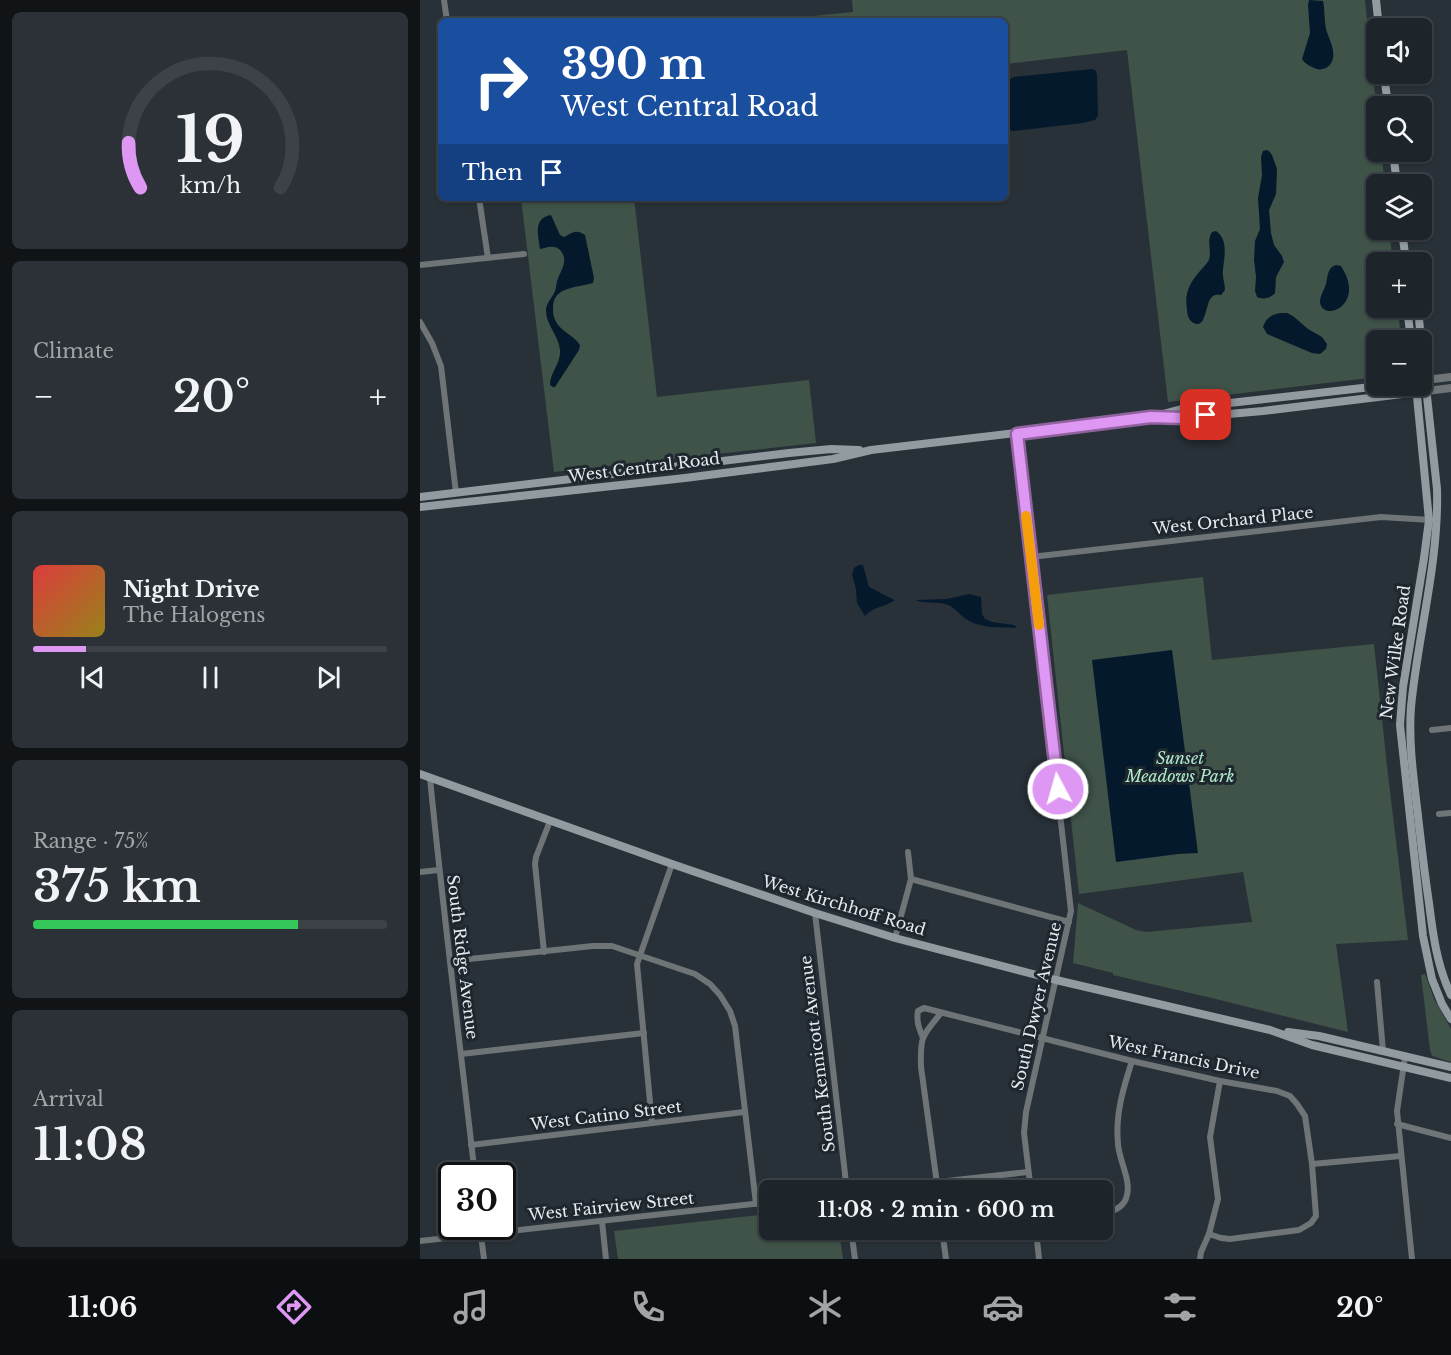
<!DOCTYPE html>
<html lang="en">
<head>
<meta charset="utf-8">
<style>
	:root { --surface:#1e252a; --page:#2b3136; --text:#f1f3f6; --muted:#a1a5a8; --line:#3c4247; --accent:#de98f3 }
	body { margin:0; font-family:"Libre Baskerville",serif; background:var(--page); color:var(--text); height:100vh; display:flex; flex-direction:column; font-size:22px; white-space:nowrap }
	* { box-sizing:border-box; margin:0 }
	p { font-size:20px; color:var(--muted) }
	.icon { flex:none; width:33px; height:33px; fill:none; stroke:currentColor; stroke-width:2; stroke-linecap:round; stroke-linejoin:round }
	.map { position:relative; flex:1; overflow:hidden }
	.drawer { display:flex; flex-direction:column; gap:12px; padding:12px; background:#101417; width:420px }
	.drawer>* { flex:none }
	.hud { position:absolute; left:18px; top:18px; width:570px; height:183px; border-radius:9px; box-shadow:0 2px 4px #0004,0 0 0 2px var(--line); background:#1a4fa0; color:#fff; overflow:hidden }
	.controls { position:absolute; left:946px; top:18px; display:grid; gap:12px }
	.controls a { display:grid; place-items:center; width:66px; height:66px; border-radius:9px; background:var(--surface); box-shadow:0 2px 4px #0004,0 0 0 2px var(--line); font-size:30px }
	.speed { position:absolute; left:18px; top:1162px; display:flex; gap:12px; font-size:30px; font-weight:700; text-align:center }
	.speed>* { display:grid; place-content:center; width:78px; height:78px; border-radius:50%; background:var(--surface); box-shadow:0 2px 4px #0004,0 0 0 2px var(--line); line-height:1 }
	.speed .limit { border:3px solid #111; border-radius:9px; background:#fff; color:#111 }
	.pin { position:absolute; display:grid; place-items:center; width:51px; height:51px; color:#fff; margin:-26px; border-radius:12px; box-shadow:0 3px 9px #0006 }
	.me { position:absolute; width:66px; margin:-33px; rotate:354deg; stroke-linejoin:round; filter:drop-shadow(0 0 4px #0008) }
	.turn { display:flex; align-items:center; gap:21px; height:126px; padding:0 24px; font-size:27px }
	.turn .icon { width:78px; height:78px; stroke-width:2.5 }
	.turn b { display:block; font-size:42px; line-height:51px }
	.then { display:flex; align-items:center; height:57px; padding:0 24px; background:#0003; gap:12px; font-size:22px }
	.big { font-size:45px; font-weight:600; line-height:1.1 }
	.drawer .widget { flex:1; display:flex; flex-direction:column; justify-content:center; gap:9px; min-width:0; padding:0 21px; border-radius:9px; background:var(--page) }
	.drawer .dial { align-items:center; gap:0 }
	.dial svg { height:156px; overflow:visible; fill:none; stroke:var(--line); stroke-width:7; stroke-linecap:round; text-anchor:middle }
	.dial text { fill:var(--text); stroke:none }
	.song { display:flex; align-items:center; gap:18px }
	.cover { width:72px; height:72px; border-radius:9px; background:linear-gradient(135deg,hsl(0 70% 55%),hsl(50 70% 35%)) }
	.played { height:6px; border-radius:3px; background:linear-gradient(90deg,var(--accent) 15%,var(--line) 15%) }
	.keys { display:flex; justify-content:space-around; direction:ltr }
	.heat { display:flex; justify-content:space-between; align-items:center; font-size:33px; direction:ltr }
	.charge { height:9px; border-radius:4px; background:linear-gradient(90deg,#34c759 75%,var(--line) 0) }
	.trip { position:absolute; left:339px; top:1180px; width:354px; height:60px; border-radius:9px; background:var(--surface); box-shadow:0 2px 4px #0004,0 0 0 2px var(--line); font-weight:600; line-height:60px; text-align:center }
	.dock { display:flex; height:96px; justify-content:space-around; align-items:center; background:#0c0f11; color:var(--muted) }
	.dock .icon { width:42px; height:42px }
	.dock .selected { color:var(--accent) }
	.dock b { font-size:27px; color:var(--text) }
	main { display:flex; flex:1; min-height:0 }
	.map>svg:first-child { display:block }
	.green { fill:#3f5348 }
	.water { fill:#05192c }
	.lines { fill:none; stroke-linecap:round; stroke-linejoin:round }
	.minor { stroke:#6f7477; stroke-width:6 }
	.tertiary { stroke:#6f7477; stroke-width:8 }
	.secondary { stroke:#929ba0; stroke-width:8 }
	.route-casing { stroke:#90639e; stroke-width:15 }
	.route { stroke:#de98f3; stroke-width:10 }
	.slow { stroke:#f59e0b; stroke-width:10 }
	.labels { text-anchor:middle; stroke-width:6; stroke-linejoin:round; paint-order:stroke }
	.street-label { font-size:16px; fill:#e6ebf0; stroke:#1e272e }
	.park-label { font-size:16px; font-style:italic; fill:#b0ebcb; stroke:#1e272e }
</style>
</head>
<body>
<main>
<section class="drawer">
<div class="widget dial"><svg viewBox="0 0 100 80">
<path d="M14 69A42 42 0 1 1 86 69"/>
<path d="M14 69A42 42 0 0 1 8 46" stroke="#de98f3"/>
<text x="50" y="56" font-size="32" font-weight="700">19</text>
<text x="50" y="72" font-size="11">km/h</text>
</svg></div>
<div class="widget"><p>Climate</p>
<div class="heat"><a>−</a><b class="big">20°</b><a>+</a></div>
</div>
<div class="widget">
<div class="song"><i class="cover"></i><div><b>Night Drive</b><p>The Halogens</p></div></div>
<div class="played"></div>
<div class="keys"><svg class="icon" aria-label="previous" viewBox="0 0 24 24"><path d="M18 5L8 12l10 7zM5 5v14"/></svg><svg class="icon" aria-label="pause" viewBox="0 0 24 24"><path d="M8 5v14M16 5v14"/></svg><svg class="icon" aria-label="next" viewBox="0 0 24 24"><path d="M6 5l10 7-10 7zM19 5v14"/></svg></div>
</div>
<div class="widget"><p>Range · 75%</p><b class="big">375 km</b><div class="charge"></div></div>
<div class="widget"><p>Arrival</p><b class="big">11:08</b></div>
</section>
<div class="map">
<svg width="1031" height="1259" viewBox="0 0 1031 1259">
	<rect width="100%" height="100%" fill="#283138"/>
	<g class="green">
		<polygon points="432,0 945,0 957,114 957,152 961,152 965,184 957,184 957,230 969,230 973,262 957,262 957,308 978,308 981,340 957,340 957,377 748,402 707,50 585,64 585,21 344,21 433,12"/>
		<polygon points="101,198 214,198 237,397 389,380 396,443 134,472"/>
		<polygon points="783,577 792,660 954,644 968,775 988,940 916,944 928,1032 796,999 693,975 693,973 653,963 658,903 716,930 726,932 832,922 823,872 659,894 627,595"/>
		<polygon points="1005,974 1014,999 1031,1029 1031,1062 1012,1056 1010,1050 1001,975"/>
		<polygon points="349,1214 350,1230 419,1230 423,1259 198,1259 194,1231"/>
	</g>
	<g class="water">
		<path d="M889 0 903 1C905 10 904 19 906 29 909 40 921 59 906 68 903 69 900 70 897 69 891 67 885 64 882 59L890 33 888 5Z"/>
		<path d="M672 69 675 70 677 74 678 115 675 120 663 123 593 131 589 130C583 119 583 93 586 81L594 77Z"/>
		<path d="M846 150 849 151 852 155 857 169 856 194 849 210 851 233 854 245 862 256 864 262 856 277 855 293C851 298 843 300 837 297L835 291 836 277 834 260 835 241 840 229 838 198 842 175 841 157 843 151Z"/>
		<path d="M131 215 140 235 144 237C153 232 156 229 165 235L174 278 173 283C157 288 133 286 133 308 133 315 134 320 139 326 145 333 155 337 160 345L159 350 135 387H133L130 385C130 372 141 364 140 350 139 336 126 325 126 311 126 304 130 300 133 295 136 291 136 286 137 281 140 271 149 262 141 251 138 248 137 247 133 247 129 246 124 249 120 249 118 235 113 218 131 215Z"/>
		<path d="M796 231C809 240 804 257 803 270 802 277 805 283 805 290L801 295C798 295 795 294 792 297 785 302 787 332 772 322 768 319 767 313 767 309 764 294 770 282 780 271 783 267 787 264 789 260 792 250 786 241 792 232Z"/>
		<path d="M916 265 921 266C947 306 902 323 900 302 900 296 904 290 906 284 908 276 907 268 916 265Z"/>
		<path d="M860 313H867L873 316 888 329 902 337 907 344 906 349 900 354 892 353 847 334 843 327C846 318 851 315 860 313Z"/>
		<path d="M439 565H443L449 587C458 591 465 596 475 600 465 607 452 607 445 616L437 603 436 589 432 574 434 568Z"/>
		<path d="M549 594 561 597 562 614 565 619 572 622 594 625 597 628C580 627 561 629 546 619 539 615 536 608 528 605 517 601 505 604 495 600L527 599Z"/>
		<polygon points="752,650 778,853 758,854 696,862 672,660"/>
	</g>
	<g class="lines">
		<g class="minor">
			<polyline points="24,0 27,21"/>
			<polyline points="59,198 68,258"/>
			<polyline points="0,265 104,254"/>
			<polyline points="0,322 12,343 21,366 36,493"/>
			<polyline points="597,434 651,911 606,1112 604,1133 611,1191"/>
			<polyline points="611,557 961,517 1011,520"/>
			<polyline points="1012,730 1031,728"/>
			<path d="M10 778C23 911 40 1043 55 1176"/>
			<polyline points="1019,814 1031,813"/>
			<polyline points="0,872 19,870"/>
			<polyline points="491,879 649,922"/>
			<polyline points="395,913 427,1191"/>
			<polyline points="475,938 491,879 488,852"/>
			<polyline points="124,952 115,864 116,857 130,821"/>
			<polyline points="30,961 173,946 192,946 275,974 290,984 300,995 310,1011 315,1026 336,1204"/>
			<polyline points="957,982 963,1051"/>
			<path d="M503 1038C499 1028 496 1021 498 1011L504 1008 712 1061 800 1081 857 1091 870 1096 877 1104 885 1116 892 1164 896 1216 891 1223 879 1230 810 1239 801 1238 789 1234"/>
			<polyline points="41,1054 224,1033"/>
			<polyline points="985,1057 977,1111 992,1259"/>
			<polyline points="232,1123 217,964 252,864"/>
			<polyline points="977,1124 1031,1138"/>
			<polyline points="51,1145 324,1112"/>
			<polyline points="892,1164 981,1156"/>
			<polyline points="438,1191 608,1172"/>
			<path d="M518 1191 501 1067C500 1036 502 1036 521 1013"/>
			<path d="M682 1213C693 1212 705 1207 707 1195 711 1180 699 1160 698 1144 695 1115 703 1089 712 1061"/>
			<polyline points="182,1221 186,1259"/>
			<polyline points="60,1227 64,1259"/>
			<polyline points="431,1230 435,1259"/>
			<polyline points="522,1230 526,1259"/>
			<polyline points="616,1230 619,1259"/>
			<polyline points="0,1241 350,1202"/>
			<polyline points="780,1259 781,1252 789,1234 798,1199 790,1137 800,1081"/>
		</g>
		<g class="tertiary">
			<polyline points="1005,380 1031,377"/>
			<polyline points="1007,391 1031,388"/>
		</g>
		<g class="secondary">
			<polyline points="956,0 959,28"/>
			<polyline points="964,74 968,106"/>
			<polyline points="973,152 977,184"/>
			<polyline points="982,230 986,262"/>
			<polyline points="987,308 991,340"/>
			<polyline points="998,308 1001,340"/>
			<path d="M1002 350 1017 489C1019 563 998 634 991 707 988 746 995 787 999 825 1002 851 1005 877 1009 903 1013 935 1017 966 1031 995"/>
			<polyline points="996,386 1009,520 1004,558 983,687 980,725 1003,936 1012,979 1022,1004 1031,1019"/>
			<polyline points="743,414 765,408 960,386"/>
			<polyline points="0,497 369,453 411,449 439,450"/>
			<polyline points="0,507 265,478 413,459 451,450 731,417 763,418 843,411 1007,391"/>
			<polyline points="0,774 252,864 395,913 475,938 636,980 850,1030 892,1045 1031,1078"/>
			<polyline points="868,1032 899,1036 1031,1067"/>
		</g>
	</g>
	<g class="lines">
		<g class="route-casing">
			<polyline id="route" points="638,789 597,434 731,417 763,418 786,415"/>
		</g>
		<use href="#route" class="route"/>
		<polyline class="slow" points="606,516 619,625"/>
	</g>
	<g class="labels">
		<g class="street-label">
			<text transform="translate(224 467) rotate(-7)" y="6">West Central Road</text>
			<text transform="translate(813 520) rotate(-6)" y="6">West Orchard Place</text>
			<text transform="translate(975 652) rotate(-82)" y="6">New Wilke Road</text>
			<text transform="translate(424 905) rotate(17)" y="6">West Kirchhoff Road</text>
			<text transform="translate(43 957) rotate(83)" y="6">South Ridge Avenue</text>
			<text transform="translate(616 1006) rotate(-77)" y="6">South Dwyer Avenue</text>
			<text transform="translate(397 1054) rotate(-97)" y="6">South Kennicott Avenue</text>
			<text transform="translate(764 1057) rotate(12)" y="6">West Francis Drive</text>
			<text transform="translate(186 1115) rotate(-7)" y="6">West Catino Street</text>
			<text transform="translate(191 1206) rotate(-6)" y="6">West Fairview Street</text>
		</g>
		<g class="park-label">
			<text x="760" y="764">Sunset<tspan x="760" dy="18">Meadows Park</tspan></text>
		</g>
	</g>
</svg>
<div class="controls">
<a><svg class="icon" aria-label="sound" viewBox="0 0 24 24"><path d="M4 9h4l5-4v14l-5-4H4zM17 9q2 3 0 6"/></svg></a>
<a><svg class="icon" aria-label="search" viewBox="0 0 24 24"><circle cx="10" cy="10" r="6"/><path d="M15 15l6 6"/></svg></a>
<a><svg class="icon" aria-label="layers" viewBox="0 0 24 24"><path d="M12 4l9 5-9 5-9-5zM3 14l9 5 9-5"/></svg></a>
<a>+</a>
<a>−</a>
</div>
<div class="speed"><div class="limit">30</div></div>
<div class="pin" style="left:786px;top:415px;background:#d93025"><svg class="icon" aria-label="arrive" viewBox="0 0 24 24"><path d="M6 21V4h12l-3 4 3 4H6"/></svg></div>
<svg class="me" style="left:638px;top:789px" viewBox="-20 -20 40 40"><circle r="17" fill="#de98f3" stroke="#fff" stroke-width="3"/><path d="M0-11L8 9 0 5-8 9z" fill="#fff"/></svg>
<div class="trip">11:08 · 2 min · 600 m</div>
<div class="hud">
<div class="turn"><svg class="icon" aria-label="right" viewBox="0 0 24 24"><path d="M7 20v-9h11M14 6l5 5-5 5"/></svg><div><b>390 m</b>West Central Road</div></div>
<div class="then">Then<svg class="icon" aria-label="arrive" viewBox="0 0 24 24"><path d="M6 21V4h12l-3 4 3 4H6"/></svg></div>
</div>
</div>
</main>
<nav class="dock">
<b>11:06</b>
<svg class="icon selected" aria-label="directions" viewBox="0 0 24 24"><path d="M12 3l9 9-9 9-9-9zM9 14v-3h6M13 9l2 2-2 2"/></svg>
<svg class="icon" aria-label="music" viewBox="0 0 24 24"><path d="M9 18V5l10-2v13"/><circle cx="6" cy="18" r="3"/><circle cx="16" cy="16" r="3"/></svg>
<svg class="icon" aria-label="phone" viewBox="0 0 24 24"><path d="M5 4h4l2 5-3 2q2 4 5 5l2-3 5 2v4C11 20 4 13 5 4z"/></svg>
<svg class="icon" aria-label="climate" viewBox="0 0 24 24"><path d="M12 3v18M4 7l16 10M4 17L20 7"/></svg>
<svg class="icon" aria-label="car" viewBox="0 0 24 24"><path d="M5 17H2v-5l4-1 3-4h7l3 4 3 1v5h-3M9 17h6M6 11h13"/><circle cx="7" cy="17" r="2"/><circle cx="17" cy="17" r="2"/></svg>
<svg class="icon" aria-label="filters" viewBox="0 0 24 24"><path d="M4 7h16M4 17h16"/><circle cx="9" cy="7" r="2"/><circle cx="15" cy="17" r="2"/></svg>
<b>20°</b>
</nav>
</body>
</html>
